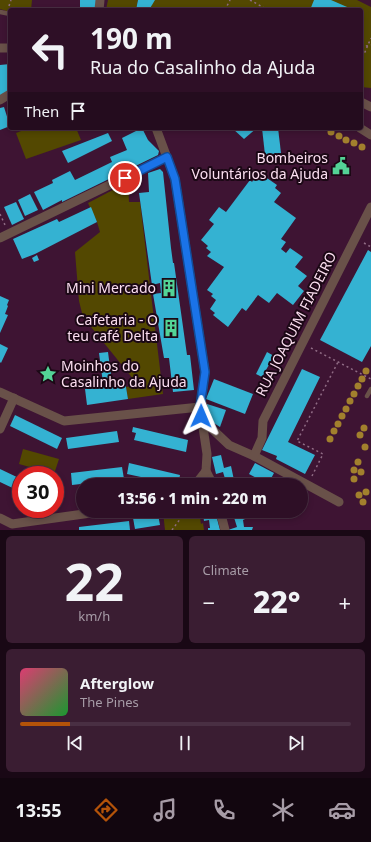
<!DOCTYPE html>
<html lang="en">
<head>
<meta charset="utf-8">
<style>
	:root { --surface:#2e0f26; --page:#3a1d32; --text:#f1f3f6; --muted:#a79ca7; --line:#492f43; --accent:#b45309 }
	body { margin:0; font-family:"Noto Sans",sans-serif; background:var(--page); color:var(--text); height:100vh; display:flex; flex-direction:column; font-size:15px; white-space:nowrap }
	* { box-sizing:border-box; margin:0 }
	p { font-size:13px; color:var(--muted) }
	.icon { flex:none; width:22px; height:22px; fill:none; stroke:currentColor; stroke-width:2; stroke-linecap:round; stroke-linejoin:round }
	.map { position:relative; height:530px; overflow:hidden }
	.panel { display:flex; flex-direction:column; gap:6px; padding:6px; background:#190815; flex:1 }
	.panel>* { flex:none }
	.hud { position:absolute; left:8px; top:8px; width:355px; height:122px; border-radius:4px; box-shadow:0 2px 6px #0003,0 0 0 1px var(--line); background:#2e0f26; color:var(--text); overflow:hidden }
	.speed { position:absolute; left:12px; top:466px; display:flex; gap:8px; font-size:20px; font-weight:700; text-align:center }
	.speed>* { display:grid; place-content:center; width:52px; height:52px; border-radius:50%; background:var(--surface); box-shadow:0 2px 6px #0003,0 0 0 1px var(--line); line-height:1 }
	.speed .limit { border:6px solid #d22; background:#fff; color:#111 }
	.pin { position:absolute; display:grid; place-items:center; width:34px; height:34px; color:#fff; margin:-17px; border:2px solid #fff; border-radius:50%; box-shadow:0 1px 4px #0007 }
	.me { position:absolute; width:44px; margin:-22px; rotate:1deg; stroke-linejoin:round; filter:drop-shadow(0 0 3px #0008) }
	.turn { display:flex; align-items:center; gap:14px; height:84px; padding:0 16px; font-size:18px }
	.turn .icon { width:52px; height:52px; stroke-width:2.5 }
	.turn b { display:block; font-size:28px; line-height:34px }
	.then { display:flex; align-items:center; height:38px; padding:0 16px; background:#0003; gap:8px; font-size:15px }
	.big { font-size:30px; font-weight:800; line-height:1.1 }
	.panel .card { flex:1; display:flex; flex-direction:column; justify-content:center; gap:6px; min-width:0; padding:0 14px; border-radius:6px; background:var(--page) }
	.panel .dial { align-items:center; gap:0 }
	.dial b { font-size:52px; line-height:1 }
	.song { display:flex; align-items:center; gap:12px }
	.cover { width:48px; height:48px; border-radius:6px; background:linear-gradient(135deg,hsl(340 70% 55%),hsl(130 70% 35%)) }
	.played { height:4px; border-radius:2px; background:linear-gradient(90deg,var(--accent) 15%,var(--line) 15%) }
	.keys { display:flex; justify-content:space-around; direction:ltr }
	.heat { display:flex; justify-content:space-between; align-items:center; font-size:22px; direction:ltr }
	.panel .tiles { flex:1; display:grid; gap:6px; grid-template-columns:1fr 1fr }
	.card:last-child { grid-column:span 2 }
	.trip { position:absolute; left:76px; top:478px; width:232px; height:40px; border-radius:20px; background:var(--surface); box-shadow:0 2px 6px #0003,0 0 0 1px var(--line); font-weight:800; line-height:40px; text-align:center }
	.tabs { display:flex; height:64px; justify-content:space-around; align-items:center; background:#12060f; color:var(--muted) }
	.tabs .icon { width:28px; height:28px }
	.tabs .on { color:var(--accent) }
	.tabs b { font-size:18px; color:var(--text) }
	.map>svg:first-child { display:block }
	.green { fill:#534801 }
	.building { fill:#34b2d2 }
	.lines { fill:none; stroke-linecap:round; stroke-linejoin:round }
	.path { stroke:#906c85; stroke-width:1.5; stroke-dasharray:2 3; stroke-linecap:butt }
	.lane { stroke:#695149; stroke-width:4.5 }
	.street { stroke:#695149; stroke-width:9 }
	.tree { fill:#a2802d }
	.route-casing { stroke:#114b97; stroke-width:10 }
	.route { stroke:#1a73e8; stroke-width:7 }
	.labels { text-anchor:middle; stroke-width:4; stroke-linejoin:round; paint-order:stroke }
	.poi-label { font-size:14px; fill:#fcdff1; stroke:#1b0815; text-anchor:end }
	.street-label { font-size:14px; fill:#fcdff1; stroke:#1b0815 }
</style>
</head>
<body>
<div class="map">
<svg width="371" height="530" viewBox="0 0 371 530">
	<rect width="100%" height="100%" fill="#3e1433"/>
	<g class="green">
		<polygon points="0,0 32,0 31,10 10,10 10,12 0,9"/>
		<polygon points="108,0 138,0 136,10 106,10"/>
		<polygon points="154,0 357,0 371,7 371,88 361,87 361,10 149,10"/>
		<polygon points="29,128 76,128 81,140 26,159 16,133"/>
		<polygon points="128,182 129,202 140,202 163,394 128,399 126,387 138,385 83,317 79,301 75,252 100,232 97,222 88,203"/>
		<polygon points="23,449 59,459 54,474 19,464"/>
		<polygon points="166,511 199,511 201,524 203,523 204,530 165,530 163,512"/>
	</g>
	<g class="building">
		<polygon points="80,0 97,0 96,10 80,10"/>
		<polygon points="138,0 155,0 149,10 136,10"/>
		<polygon points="314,0 331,0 354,10 310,10"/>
		<polygon points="10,64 10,83 8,83 9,93 0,97 0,65"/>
		<polygon points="4,107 10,126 0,130 0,108"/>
		<polygon points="142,128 148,140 159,151 158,155 62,202 62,200 43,210 34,192 53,183 52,180 70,171 75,180 112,162 110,157 127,150 122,138"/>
		<polygon points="232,128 257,128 244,139"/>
		<polygon points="262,128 278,128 281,153 265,155"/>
		<polygon points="108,133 112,141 68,163 62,151"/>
		<polygon points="160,169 163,172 171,248 173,263 174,263 187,355 190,355 194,390 173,392 169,358 164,358 153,294 161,293 160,283 152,285 139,193 149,192 148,173"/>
		<polygon points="256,176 261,180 264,176 277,185 275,188 281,193 274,202 296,218 281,239 286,242 281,249 286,253 290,248 303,257 295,267 307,276 298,286 304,291 293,305 277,293 269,303 258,295 246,311 242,308 228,327 213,315 215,313 210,309 216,300 211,296 213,294 207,290 224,267 207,256 211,252 206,248 208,246 201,240 214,224 209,220 219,207 226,212 250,180 252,182"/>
		<polygon points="30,194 38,210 25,216 18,200"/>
		<polygon points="16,202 24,219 12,225 4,207"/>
		<polygon points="91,207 97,222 35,254 22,259 13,239 57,219 59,222"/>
		<polygon points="368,250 371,252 371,346 362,362 320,340"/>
		<polygon points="37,255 39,260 34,262 32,258"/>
		<polygon points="0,296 9,300 7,305 8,306 5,314 8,315 0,333"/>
		<polygon points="0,344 8,348 1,363 0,362"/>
		<polygon points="108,352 112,383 125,381 128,399 87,405 85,389 89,388 89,383 98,382 98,384 103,383 99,353"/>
		<polygon points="267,352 274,356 262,377 256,374"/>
		<polygon points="302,369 320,377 288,442 315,455 305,474 276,459 277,456 262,450"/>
		<polygon points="214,379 253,394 245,414 206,399"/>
		<polygon points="207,404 226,410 220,427 209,420"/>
		<polygon points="15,415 62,438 57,449 10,426"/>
		<polygon points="133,427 188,440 186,452 134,440 136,433 132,432"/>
		<polygon points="117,431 119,442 68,449 66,438"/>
		<polygon points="221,455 224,468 231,466 234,480 237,479 238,485 216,485 226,482 223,472 216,474 212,457"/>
		<polygon points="129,463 180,475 178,485 127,474"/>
		<polygon points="255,463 274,473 268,484 249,474"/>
		<polygon points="122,467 124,479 72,485 71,473"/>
		<polygon points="0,469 21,479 21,492 0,482"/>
		<polygon points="204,511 215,511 220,530 208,530 208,528 210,528 209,520 204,521 203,514 204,514"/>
		<polygon points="232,511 243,511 245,519 243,520 244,527 253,527 252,530 228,530 237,527"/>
		<polygon points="158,514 160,525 135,529 133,518"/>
		<polygon points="129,521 130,530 79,530 79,527"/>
	</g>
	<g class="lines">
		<g class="path">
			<polyline points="250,0 268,10"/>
			<polyline points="9,6 11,0"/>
			<polyline points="161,10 162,8"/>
			<polyline points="225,10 230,0"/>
			<polyline points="361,47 371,45"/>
			<polyline points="361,56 365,52 371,38"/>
			<polyline points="0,214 5,225"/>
			<polyline points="364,243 371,247"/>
			<polyline points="311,348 371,379"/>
			<polyline points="312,476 323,454 297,441 338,362"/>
			<polyline points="172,530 186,511"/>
		</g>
		<g class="lane">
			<polyline points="0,12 10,14"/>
			<polyline points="367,396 371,389"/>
		</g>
		<g class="street">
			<polyline points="99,10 100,0"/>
			<polyline points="0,48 10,48"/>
			<polyline points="0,100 10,94"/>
			<polyline points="361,102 371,107"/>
			<polyline points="156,128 175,179 205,372 200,407 207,454 206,471 213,485"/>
			<polyline points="360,128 371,135"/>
			<polyline points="0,238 167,157"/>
			<polyline points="0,392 64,421 200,407"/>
			<polyline points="202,425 211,428 229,445 254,456 339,502"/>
			<polyline points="0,429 14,398"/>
			<polyline points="254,456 262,438 263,421 371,207"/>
			<polyline points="195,485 206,471"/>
			<polyline points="220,511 225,530"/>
			<polyline points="0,518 12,524 105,511"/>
		</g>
	</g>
	<g class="tree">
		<circle cx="331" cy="132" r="3.5"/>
		<circle cx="339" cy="136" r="3.5"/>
		<circle cx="346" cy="140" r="3.5"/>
		<circle cx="354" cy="143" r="3.5"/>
		<circle cx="362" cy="147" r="3.5"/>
		<circle cx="366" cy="371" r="3.5"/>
		<circle cx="362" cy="379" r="3.5"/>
		<circle cx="358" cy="386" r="3.5"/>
		<circle cx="354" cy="394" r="3.5"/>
		<circle cx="350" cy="401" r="3.5"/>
		<circle cx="346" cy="409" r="3.5"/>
		<circle cx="342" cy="416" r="3.5"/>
		<circle cx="338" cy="424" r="3.5"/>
		<circle cx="364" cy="428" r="3.5"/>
		<circle cx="334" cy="431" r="3.5"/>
		<circle cx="360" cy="435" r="3.5"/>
		<circle cx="330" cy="439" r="3.5"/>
		<circle cx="365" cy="447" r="3.5"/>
		<circle cx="358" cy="462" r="3.5"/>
		<circle cx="354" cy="470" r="3.5"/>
		<circle cx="361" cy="472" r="3.5"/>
		<circle cx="354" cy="479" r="3.5"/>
		<circle cx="366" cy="492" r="3.5"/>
		<circle cx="359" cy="495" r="3.5"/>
		<circle cx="363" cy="502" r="3.5"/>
	</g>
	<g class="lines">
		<g class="route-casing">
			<polyline id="route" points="125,178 167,157 175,179 205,372 200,407 201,416"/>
		</g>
		<use href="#route" class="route"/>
	</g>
	<defs>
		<g id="civic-bare" transform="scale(1.38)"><path d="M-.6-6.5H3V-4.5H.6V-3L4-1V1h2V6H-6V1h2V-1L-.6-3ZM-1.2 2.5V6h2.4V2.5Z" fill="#53d396" stroke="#1b0815" stroke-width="2.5" paint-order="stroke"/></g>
		<g id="building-bare" transform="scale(1.38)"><path d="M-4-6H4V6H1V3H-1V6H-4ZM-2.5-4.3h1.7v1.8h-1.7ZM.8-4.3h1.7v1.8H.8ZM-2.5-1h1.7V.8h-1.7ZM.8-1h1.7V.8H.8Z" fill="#53d396" stroke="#1b0815" stroke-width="2.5" paint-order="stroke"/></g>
		<g id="sight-bare" transform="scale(1.38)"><path d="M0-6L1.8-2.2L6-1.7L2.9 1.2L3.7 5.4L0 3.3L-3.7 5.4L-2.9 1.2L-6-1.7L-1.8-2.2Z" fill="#53d396" stroke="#1b0815" stroke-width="2.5" paint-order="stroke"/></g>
	</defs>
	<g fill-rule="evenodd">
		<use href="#civic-bare" x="341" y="166"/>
		<use href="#building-bare" x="169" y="288"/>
		<use href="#building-bare" x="171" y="328"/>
		<use href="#sight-bare" x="48" y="374"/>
	</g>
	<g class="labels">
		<g class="poi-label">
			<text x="328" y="163">Bombeiros<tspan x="328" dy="16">Voluntários da Ajuda</tspan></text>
			<text x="156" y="293">Mini Mercado</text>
			<text x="158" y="325">Cafetaria - O<tspan x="158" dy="16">teu café Delta</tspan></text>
			<text x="61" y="371" text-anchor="start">Moinhos do<tspan x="61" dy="16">Casalinho da Ajuda</tspan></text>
		</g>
		<g class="street-label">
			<text transform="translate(296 324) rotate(-63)" y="5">RUA JOAQUIM FIADEIRO</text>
		</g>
	</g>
</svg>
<div class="speed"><div class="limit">30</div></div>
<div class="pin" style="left:125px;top:178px;background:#d93025"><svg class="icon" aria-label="arrive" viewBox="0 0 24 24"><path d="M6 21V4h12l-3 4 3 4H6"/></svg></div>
<svg class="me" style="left:201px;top:416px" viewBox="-20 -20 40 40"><path d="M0-17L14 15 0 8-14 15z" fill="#1a73e8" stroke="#fff" stroke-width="4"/></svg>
<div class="trip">13:56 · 1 min · 220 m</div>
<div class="hud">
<div class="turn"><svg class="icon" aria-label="left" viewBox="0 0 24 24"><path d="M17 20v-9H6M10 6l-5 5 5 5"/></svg><div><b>190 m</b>Rua do Casalinho da Ajuda</div></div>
<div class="then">Then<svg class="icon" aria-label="arrive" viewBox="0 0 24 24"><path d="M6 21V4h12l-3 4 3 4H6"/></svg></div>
</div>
</div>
<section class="panel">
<div class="tiles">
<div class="card dial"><b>22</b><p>km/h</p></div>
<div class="card"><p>Climate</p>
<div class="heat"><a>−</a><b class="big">22°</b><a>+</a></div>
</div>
<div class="card">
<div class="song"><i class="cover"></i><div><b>Afterglow</b><p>The Pines</p></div></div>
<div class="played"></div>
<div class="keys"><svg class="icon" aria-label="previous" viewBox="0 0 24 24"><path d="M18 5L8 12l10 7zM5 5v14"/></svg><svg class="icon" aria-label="pause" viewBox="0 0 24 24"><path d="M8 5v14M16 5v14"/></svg><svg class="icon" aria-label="next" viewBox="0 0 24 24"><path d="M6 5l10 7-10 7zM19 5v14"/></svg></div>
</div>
</div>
</section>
<nav class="tabs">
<b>13:55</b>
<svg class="icon on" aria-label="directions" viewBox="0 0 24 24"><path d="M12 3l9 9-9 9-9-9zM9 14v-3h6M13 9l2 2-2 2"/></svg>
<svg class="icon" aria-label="music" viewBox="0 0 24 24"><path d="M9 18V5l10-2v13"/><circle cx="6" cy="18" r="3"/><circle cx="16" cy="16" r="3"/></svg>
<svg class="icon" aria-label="phone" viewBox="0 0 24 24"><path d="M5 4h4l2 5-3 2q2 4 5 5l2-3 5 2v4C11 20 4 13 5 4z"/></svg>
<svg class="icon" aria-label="climate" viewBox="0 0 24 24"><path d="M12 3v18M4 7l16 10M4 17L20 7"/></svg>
<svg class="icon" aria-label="car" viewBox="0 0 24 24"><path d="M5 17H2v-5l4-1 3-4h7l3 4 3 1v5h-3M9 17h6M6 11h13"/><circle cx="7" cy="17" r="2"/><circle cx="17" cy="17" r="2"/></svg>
</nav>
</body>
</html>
